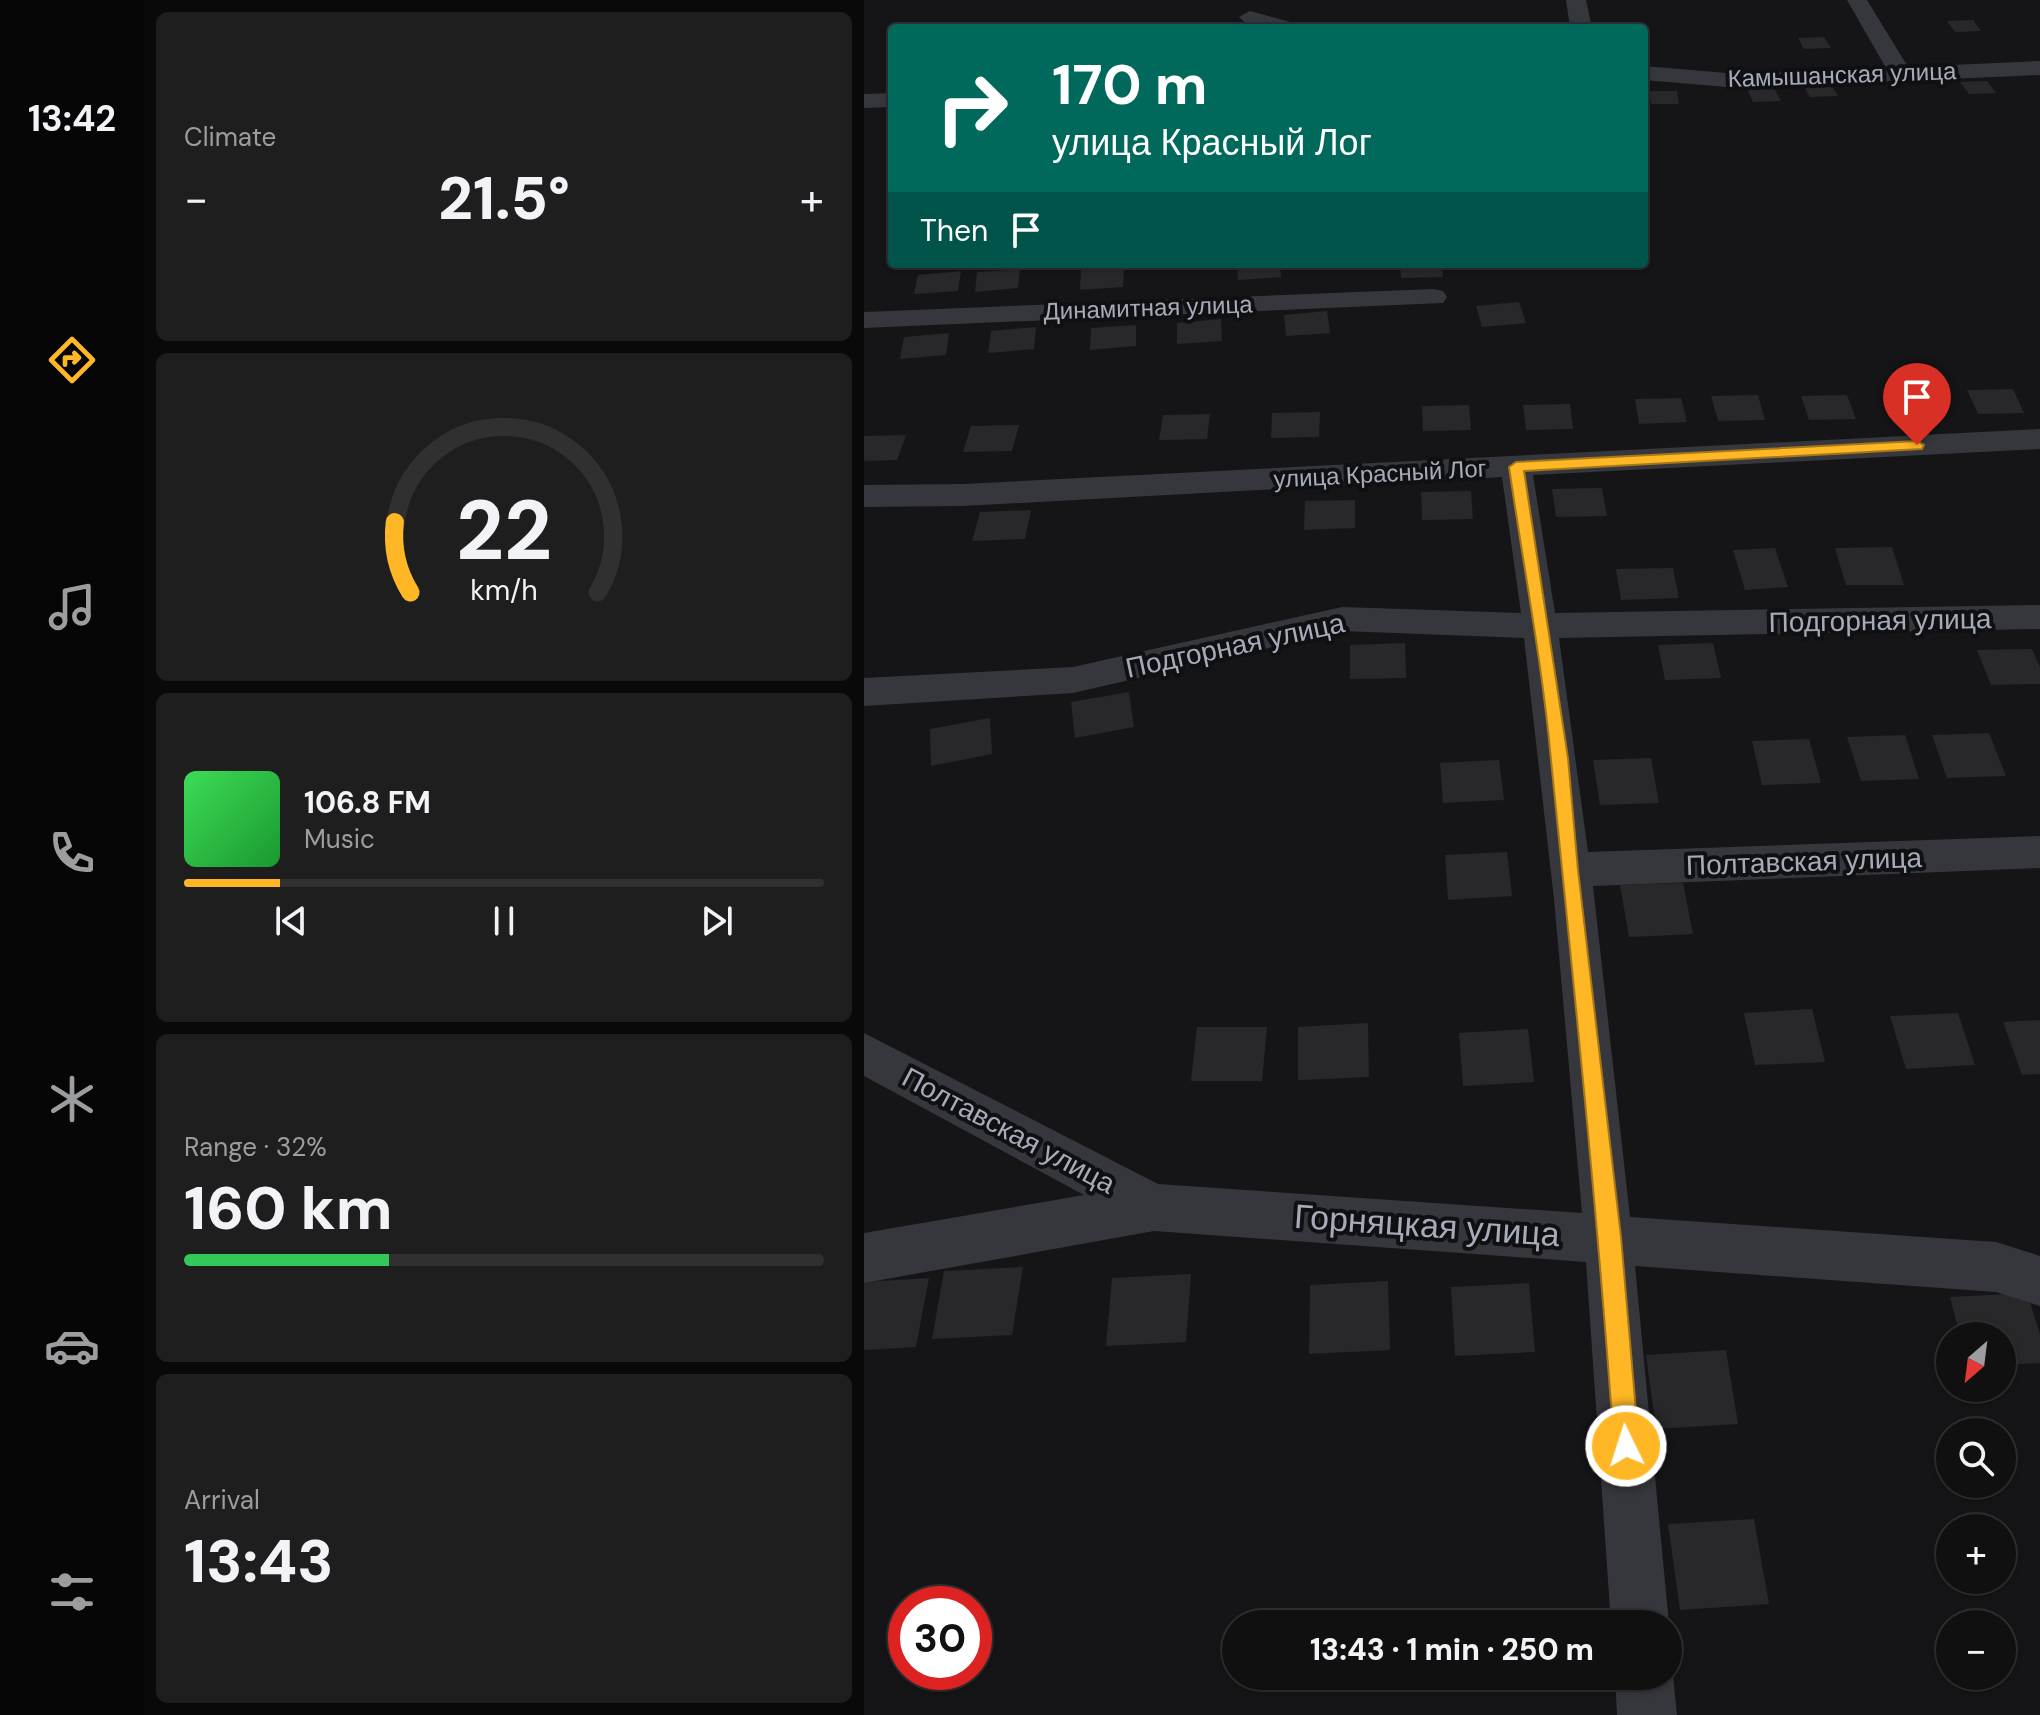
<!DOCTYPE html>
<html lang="en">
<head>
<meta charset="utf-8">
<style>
	:root { --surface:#101011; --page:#1e1e1f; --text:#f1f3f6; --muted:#9c9d9f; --line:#303031; --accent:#ffb725 }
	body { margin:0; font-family:"DM Sans",sans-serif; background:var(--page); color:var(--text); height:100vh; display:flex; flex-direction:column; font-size:30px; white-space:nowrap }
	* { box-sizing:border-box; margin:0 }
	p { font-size:26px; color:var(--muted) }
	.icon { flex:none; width:44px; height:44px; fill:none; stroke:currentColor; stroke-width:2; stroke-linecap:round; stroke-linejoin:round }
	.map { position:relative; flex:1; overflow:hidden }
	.drawer { display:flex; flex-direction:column; gap:12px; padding:12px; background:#090909; width:720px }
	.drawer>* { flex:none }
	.guide { position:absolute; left:24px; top:24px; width:760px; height:244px; border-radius:8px; box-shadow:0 2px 6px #0004,0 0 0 2px var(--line); background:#00695c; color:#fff; overflow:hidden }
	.needle { width:52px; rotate:208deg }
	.fabs { position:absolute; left:1072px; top:1322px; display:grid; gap:16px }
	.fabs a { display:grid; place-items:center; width:80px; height:80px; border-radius:50%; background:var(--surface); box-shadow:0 2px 6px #0004,0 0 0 2px var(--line); font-size:40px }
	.speed { position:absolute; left:24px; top:1586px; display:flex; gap:16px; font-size:40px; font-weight:700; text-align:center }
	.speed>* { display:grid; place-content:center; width:104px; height:104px; border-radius:50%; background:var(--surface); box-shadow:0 2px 6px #0004,0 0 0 2px var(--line); line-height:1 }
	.speed .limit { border:12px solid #d22; background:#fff; color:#111 }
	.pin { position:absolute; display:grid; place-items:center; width:68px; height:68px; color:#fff; margin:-82px -34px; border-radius:50% 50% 50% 0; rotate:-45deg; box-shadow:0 0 8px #0007 }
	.pin .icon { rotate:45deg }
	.me { position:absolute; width:88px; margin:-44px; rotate:356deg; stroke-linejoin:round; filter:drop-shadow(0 0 6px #0008) }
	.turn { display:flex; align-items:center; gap:28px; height:168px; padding:0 32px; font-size:36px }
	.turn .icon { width:104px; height:104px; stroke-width:2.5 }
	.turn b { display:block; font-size:56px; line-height:68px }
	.then { display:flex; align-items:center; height:76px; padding:0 32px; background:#0003; gap:16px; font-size:30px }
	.big { font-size:60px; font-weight:800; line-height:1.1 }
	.drawer .card { flex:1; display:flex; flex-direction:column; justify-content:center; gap:12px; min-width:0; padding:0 28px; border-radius:12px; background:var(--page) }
	.drawer .dial { align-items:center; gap:0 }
	.dial svg { height:208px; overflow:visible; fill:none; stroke:var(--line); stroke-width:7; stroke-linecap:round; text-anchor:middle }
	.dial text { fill:var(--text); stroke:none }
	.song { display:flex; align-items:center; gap:24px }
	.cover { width:96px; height:96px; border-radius:12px; background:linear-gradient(135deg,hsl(130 70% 55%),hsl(130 70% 35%)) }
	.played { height:8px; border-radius:4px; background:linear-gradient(90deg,var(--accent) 15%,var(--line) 15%) }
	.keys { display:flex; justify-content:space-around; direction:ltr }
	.heat { display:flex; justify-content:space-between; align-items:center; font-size:44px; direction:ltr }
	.charge { height:12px; border-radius:6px; background:linear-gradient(90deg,#34c759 32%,var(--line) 0) }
	.trip { position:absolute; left:358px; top:1610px; width:460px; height:80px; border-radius:40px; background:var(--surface); box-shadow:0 2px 6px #0004,0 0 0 2px var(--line); font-weight:800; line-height:80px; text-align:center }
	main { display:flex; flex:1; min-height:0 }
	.menu { display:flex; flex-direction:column; width:144px; justify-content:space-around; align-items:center; background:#060607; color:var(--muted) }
	.menu .icon { width:56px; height:56px }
	.menu .current { color:var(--accent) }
	.menu b { font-size:36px; color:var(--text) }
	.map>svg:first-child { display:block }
	.building { fill:#28282b }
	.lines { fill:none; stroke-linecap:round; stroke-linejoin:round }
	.minor { fill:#35373c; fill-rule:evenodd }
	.route { fill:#ffb725; stroke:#a67718; stroke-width:2 }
	.labels { text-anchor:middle; stroke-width:8; stroke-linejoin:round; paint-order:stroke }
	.far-street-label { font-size:24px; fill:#a5abb9; stroke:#101012 }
	.street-label { font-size:28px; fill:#a5abb9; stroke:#101012 }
	.near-street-label { font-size:34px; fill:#a5abb9; stroke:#101012 }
</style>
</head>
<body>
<main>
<nav class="menu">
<b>13:42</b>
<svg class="icon current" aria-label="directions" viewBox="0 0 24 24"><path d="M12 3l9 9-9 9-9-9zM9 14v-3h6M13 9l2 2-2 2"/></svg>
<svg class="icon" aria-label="music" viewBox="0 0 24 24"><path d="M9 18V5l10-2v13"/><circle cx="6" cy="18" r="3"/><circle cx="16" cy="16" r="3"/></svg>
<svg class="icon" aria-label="phone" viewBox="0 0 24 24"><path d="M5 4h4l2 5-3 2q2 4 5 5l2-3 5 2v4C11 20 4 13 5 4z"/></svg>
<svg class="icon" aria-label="climate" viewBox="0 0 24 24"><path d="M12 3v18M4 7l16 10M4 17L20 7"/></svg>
<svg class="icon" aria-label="car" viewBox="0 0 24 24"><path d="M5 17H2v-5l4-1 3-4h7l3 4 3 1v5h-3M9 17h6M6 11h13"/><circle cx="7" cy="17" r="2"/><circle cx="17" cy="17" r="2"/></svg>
<svg class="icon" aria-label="filters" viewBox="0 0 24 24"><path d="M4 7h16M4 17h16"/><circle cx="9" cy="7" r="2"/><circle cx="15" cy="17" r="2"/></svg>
</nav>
<section class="drawer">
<div class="card"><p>Climate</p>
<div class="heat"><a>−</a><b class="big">21.5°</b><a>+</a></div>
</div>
<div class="card dial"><svg viewBox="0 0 100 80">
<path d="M14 69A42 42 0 1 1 86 69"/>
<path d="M14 69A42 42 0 0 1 8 42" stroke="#ffb725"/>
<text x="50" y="56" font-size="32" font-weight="700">22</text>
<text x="50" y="72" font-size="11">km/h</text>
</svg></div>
<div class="card">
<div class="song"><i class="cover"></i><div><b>106.8 FM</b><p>Music</p></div></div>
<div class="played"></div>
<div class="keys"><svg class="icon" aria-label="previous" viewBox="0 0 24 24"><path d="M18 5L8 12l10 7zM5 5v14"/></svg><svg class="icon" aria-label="pause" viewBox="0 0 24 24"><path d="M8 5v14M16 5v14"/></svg><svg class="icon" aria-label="next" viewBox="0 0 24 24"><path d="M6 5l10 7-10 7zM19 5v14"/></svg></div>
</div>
<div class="card"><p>Range · 32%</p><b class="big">160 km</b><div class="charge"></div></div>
<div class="card"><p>Arrival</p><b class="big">13:43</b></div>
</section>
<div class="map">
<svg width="1176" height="1715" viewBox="0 0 1176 1715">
	<rect width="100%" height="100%" fill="#151517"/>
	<g class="building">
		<polygon points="1109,20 1117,31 1091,32 1083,21"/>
		<polygon points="960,37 967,48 940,49 934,38"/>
		<polygon points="1123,81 1132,93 1105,94 1096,82"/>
		<polygon points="967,84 974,96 946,97 939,85"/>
		<polygon points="910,88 917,101 889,102 883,89"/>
		<polygon points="785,91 813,91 815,104 787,104"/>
		<polygon points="373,264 416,264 417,277 374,280"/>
		<polygon points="536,264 578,264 579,277 537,278"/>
		<polygon points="260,267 259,287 216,290 217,270"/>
		<polygon points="156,269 154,288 111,292 113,272"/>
		<polygon points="97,271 94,291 50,294 54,275"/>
		<polygon points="655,302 662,323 618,327 612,306"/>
		<polygon points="463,311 466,333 422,336 420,315"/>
		<polygon points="357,319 358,341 313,344 313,323"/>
		<polygon points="272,325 272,346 226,350 227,328"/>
		<polygon points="172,327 170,349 124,353 127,331"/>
		<polygon points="85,333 82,355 36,359 40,337"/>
		<polygon points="1149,389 1160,413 1114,414 1103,390"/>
		<polygon points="1065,392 1076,416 1029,417 1020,393"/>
		<polygon points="894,395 901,420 854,421 847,396"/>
		<polygon points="983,395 992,419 945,420 937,396"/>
		<polygon points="817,398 823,422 775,424 771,399"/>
		<polygon points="706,404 709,429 662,430 659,405"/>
		<polygon points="605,405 607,430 559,431 558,406"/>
		<polygon points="456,412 455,437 407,438 408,413"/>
		<polygon points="346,414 343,439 295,440 299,415"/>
		<polygon points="155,425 148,451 99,452 107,426"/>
		<polygon points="42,435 33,460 0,461 0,436"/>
		<polygon points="738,488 743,516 692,517 688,489"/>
		<polygon points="607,491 609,519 558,520 557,492"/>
		<polygon points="491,500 491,528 440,530 441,501"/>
		<polygon points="167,510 161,539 108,541 116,512"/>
		<polygon points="1028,547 1040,585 982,585 971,548"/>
		<polygon points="911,548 924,587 881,590 869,550"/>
		<polygon points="809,568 815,598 757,600 752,569"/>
		<polygon points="541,643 542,678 486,679 486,645"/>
		<polygon points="849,643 857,678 801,680 794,645"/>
		<polygon points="1168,649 1176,667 1176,684 1127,685 1113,650"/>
		<polygon points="265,692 270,727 211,738 207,702"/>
		<polygon points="126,718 128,754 67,766 66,729"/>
		<polygon points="1125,733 1142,776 1083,778 1068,735"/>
		<polygon points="1041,735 1055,779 997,781 983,737"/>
		<polygon points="945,739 957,783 898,785 888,741"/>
		<polygon points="787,758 795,803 736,805 729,760"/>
		<polygon points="635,760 640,800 579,803 576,763"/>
		<polygon points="643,852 648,896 584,900 581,855"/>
		<polygon points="819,883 829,934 765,937 756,885"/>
		<polygon points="948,1009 961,1062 891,1065 880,1013"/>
		<polygon points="1094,1013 1111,1065 1042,1069 1026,1016"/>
		<polygon points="1176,1020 1176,1074 1158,1075 1139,1022"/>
		<polygon points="504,1023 505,1077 434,1080 434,1027"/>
		<polygon points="333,1027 403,1027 398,1081 327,1081"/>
		<polygon points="664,1029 670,1082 599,1086 595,1033"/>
		<polygon points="159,1267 148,1335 68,1339 80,1271"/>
		<polygon points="327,1274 322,1342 242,1346 248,1278"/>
		<polygon points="65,1278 52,1347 0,1350 0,1282"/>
		<polygon points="524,1281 526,1350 445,1354 446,1285"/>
		<polygon points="665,1283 671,1352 591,1356 587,1287"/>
		<polygon points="1163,1293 1176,1334 1176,1363 1138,1365 1138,1336 1096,1336 1086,1297"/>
		<polygon points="862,1350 874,1424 792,1429 782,1355"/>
		<polygon points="890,1519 905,1604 816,1610 804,1524"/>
	</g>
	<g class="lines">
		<g class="minor">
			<polygon points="702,0 722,0 728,28 706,28"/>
			<polygon points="983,0 1003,0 1044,67 1176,61 1176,75 874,88 780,80 780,66 874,74 1022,68"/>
			<path d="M386 11 430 23 433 28C415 28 388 32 375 17Z"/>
			<polygon points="28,93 28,107 0,108 0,94"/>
			<polygon points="569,289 579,291 583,297 579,303 0,328 0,312"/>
			<polygon points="1176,429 1176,449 669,475 691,613 1176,605 1176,629 695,638 724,852 1176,836 1176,868 729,886 766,1217 1132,1242 1176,1256 1176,1306 1132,1292 771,1266 805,1624 804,1625 747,1624 722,1262 290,1231 0,1283 0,1233 220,1195 0,1076 0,1033 294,1184 718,1213 690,899 660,638 478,631 209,693 0,706 0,678 209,667 478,607 657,613 638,477 99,506 0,507 0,485 99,484"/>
			<polygon points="804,1663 809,1676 813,1715 753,1715 751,1676 804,1676"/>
		</g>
	</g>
	<path class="route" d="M1053 441 1060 445 1058 449 660 471 704 758 714 870 757 1237 775 1446 771 1454 762 1458 754 1454 750 1446C734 1217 710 988 687 760 678 662 659 564 645 467L652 462Z"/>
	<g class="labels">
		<g class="far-street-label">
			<text transform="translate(978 75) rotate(-2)" y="8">Камышанская улица</text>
			<text transform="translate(284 308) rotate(-2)" y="8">Динамитная улица</text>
			<text transform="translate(516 474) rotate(-3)" y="8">улица Красный Лог</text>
		</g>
		<g class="street-label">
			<text transform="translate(1016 620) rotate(-1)" y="10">Подгорная улица</text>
			<text transform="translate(371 645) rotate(-12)" y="10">Подгорная улица</text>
			<text transform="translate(940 861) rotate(-2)" y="10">Полтавская улица</text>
			<text transform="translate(145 1130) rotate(28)" y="10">Полтавская улица</text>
		</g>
		<g class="near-street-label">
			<text transform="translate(563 1225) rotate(4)" y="12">Горняцкая улица</text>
		</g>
	</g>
</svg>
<div class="fabs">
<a><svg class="needle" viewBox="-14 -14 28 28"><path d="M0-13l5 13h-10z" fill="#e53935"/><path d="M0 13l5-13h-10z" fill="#9c9d9f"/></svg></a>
<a><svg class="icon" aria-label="search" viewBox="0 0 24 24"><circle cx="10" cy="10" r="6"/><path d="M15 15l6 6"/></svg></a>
<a>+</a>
<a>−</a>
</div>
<div class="speed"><div class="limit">30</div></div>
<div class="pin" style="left:1053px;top:445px;background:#d93025"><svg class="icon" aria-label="arrive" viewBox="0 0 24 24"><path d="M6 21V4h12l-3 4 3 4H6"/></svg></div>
<svg class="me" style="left:762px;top:1446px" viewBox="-20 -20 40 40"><circle r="17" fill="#ffb725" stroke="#fff" stroke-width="3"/><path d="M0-11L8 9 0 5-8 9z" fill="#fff"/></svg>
<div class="trip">13:43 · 1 min · 250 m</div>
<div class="guide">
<div class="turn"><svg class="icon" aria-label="right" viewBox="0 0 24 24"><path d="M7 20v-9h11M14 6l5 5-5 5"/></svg><div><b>170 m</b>улица Красный Лог</div></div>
<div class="then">Then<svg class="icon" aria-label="arrive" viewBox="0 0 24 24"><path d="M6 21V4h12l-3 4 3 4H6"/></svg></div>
</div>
</div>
</main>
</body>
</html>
